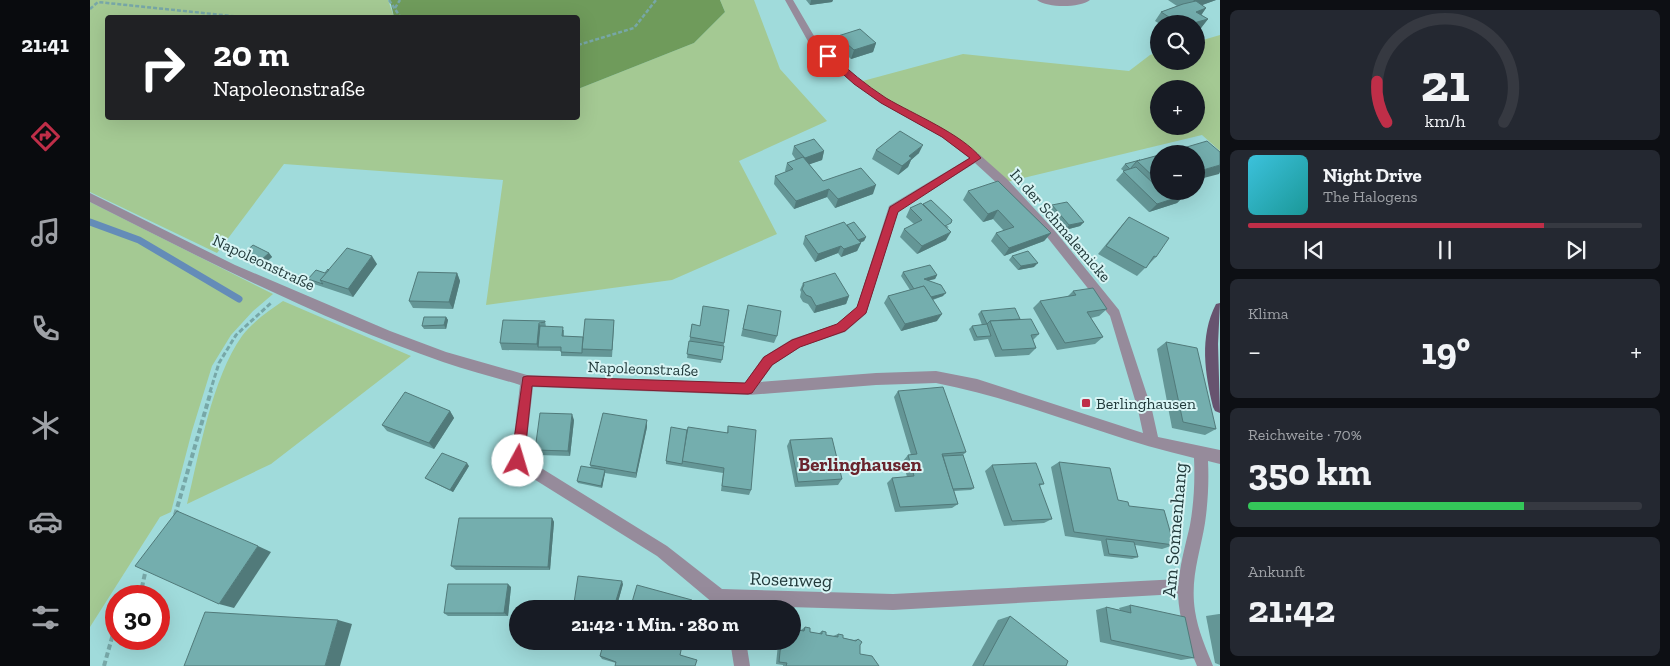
<!DOCTYPE html>
<html lang="de">
<head>
<meta charset="utf-8">
<style>
	:root { --surface:#171b24; --page:#242831; --text:#f1f3f6; --muted:#9ea1a6; --line:#363941; --accent:#bf2e48 }
	body { margin:0; font-family:"Zilla Slab",serif; background:var(--page); color:var(--text); height:100vh; display:flex; flex-direction:column; font-size:19px; white-space:nowrap }
	* { box-sizing:border-box; margin:0 }
	p { font-size:16px; color:var(--muted) }
	.icon { flex:none; width:28px; height:28px; fill:none; stroke:currentColor; stroke-width:2; stroke-linecap:round; stroke-linejoin:round }
	.map { position:relative; flex:1; overflow:hidden }
	.drawer { display:flex; flex-direction:column; gap:10px; padding:10px; background:#0d0f14; width:450px }
	.drawer>* { flex:none }
	.hud { position:absolute; left:15px; top:15px; width:475px; height:105px; border-radius:5px; box-shadow:0 5px 20px #0002; background:#202124; color:#fff; overflow:hidden }
	.fabs { position:absolute; left:1060px; top:15px; display:grid; gap:10px }
	.fabs a { display:grid; place-items:center; width:55px; height:55px; border-radius:50%; background:var(--surface); box-shadow:0 5px 20px #0002; font-size:25px }
	.speed { position:absolute; left:15px; top:585px; display:flex; gap:10px; font-size:25px; font-weight:700; text-align:center }
	.speed>* { display:grid; place-content:center; width:65px; height:65px; border-radius:50%; background:var(--surface); box-shadow:0 5px 20px #0002; line-height:1 }
	.speed .limit { border:8px solid #d22; background:#fff; color:#111 }
	.pin { position:absolute; display:grid; place-items:center; width:42px; height:42px; color:#fff; margin:-21px; border-radius:10px; box-shadow:0 2px 8px #0006 }
	.me { position:absolute; width:55px; margin:-28px; rotate:6deg; stroke-linejoin:round; filter:drop-shadow(0 0 4px #0008) }
	.turn { display:flex; align-items:center; gap:18px; height:105px; padding:0 25px; font-size:22px }
	.turn .icon { width:65px; height:65px; stroke-width:2.5 }
	.turn b { display:block; font-size:35px; line-height:42px }
	.big { font-size:38px; font-weight:800; line-height:1.1 }
	.drawer .tile { flex:1; display:flex; flex-direction:column; justify-content:center; gap:8px; min-width:0; padding:0 18px; border-radius:8px; background:var(--page) }
	.drawer .dial { align-items:center; gap:0 }
	.dial svg { height:130px; overflow:visible; fill:none; stroke:var(--line); stroke-width:7; stroke-linecap:round; text-anchor:middle }
	.dial text { fill:var(--text); stroke:none }
	.song { display:flex; align-items:center; gap:15px }
	.cover { width:60px; height:60px; border-radius:8px; background:linear-gradient(135deg,hsl(190 70% 55%),hsl(180 70% 35%)) }
	.played { height:5px; border-radius:2px; background:linear-gradient(90deg,var(--accent) 75%,var(--line) 75%) }
	.keys { display:flex; justify-content:space-around; direction:ltr }
	.heat { display:flex; justify-content:space-between; align-items:center; font-size:28px; direction:ltr }
	.charge { height:8px; border-radius:4px; background:linear-gradient(90deg,#34c759 70%,var(--line) 0) }
	.trip { position:absolute; left:419px; top:600px; width:292px; height:50px; border-radius:25px; background:var(--surface); box-shadow:0 5px 20px #0002; font-weight:800; line-height:50px; text-align:center }
	main { display:flex; flex:1; min-height:0 }
	.tabs { display:flex; flex-direction:column; width:90px; justify-content:space-around; align-items:center; background:#090b0e; color:var(--muted) }
	.tabs .icon { width:35px; height:35px }
	.tabs .on { color:var(--accent) }
	.tabs b { font-size:22px; color:var(--text) }
	.map>svg:first-child { display:block }
	.green { fill:#a4c993; fill-rule:evenodd }
	.forest { fill:#6f9b5b }
	.lines { fill:none; stroke-linecap:round; stroke-linejoin:round }
	.stream { stroke:#648cb8; stroke-width:7 }
	.path-far2 { stroke:#77a7a7; stroke-width:2.5; stroke-dasharray:4 2; stroke-linecap:butt }
	.path-far1 { stroke:#77a7a7; stroke-width:3; stroke-dasharray:5 2.5; stroke-linecap:butt }
	.path { stroke:#77a7a7; stroke-width:4; stroke-dasharray:5.5 3; stroke-linecap:butt }
	.minor { fill:#968b9b; fill-rule:evenodd }
	.major { fill:#67536f; fill-rule:evenodd }
	.wall { fill:#649696 }
	.shaded-wall { fill:#517a7a }
	.building { fill:#74aeae; stroke:#517a7a }
	.route { fill:#bf2e48; stroke:#7c1e2f }
	.poi-dot { fill:#bf2e48; stroke:#d8f5f5; stroke-width:2 }
	.labels { text-anchor:middle; stroke-width:4; stroke-linejoin:round; paint-order:stroke }
	.street-label { font-size:16px; fill:#223a3b; stroke:#d8f5f5 }
	.poi-label { font-size:16px; fill:#223a3b; stroke:#d8f5f5; text-anchor:start }
	.quarter-label { font-size:19px; font-weight:bold; fill:#6a242d; stroke:#d8f5f5 }
	.near-street-label { font-size:19px; fill:#223a3b; stroke:#d8f5f5 }
</style>
</head>
<body>
<main>
<nav class="tabs">
<b>21:41</b>
<svg class="icon on" aria-label="directions" viewBox="0 0 24 24"><path d="M12 3l9 9-9 9-9-9zM9 14v-3h6M13 9l2 2-2 2"/></svg>
<svg class="icon" aria-label="music" viewBox="0 0 24 24"><path d="M9 18V5l10-2v13"/><circle cx="6" cy="18" r="3"/><circle cx="16" cy="16" r="3"/></svg>
<svg class="icon" aria-label="phone" viewBox="0 0 24 24"><path d="M5 4h4l2 5-3 2q2 4 5 5l2-3 5 2v4C11 20 4 13 5 4z"/></svg>
<svg class="icon" aria-label="climate" viewBox="0 0 24 24"><path d="M12 3v18M4 7l16 10M4 17L20 7"/></svg>
<svg class="icon" aria-label="car" viewBox="0 0 24 24"><path d="M5 17H2v-5l4-1 3-4h7l3 4 3 1v5h-3M9 17h6M6 11h13"/><circle cx="7" cy="17" r="2"/><circle cx="17" cy="17" r="2"/></svg>
<svg class="icon" aria-label="filters" viewBox="0 0 24 24"><path d="M4 7h16M4 17h16"/><circle cx="9" cy="7" r="2"/><circle cx="15" cy="17" r="2"/></svg>
</nav>
<div class="map">
<svg width="1130" height="666" viewBox="0 0 1130 666">
	<rect width="100%" height="100%" fill="#a0dbdb"/>
	<g class="green">
		<polygon points="0,0 298,0 304,17 18,18 18,118 488,118 488,89 604,43 635,12 630,0 664,0 690,69 737,121 649,161 687,234 582,280 396,305 413,180 194,164 127,253 0,192"/>
		<path d="M1130 35V151L1112 135 917 182 889 158 769 82 873 54 1039 71 1060 55 1069 52V61H1106V42ZM1069 89H1106V126H1069Z"/>
		<polygon points="0,202 183,294 163,311 141,335 122,366 102,431 81,512 70,517 0,627"/>
		<path d="M193 301 321 356 181 464 97 504C109 454 122 378 152 336 163 322 178 311 193 301Z"/>
	</g>
	<polygon class="forest" points="300,0 630,0 635,12 604,43 488,89 488,18 304,17"/>
	<g class="lines">
		<polyline class="stream" points="0,222 49,240 149,299"/>
		<g class="path-far2">
			<polyline points="299,0 311,18"/>
			<polyline points="305,8 310,0"/>
			<polyline points="0,9 8,2 161,18"/>
			<polyline points="488,45 544,28 566,0"/>
		</g>
		<polyline class="path-far1" points="120,392 129,363 146,335 181,303"/>
		<g class="path">
			<polyline points="85,515 121,391"/>
			<polyline points="50,596 56,569"/>
			<polyline points="14,666 23,634 26,630"/>
		</g>
		<g class="minor">
			<path d="M695 0H703L727 41 770 80 797 99 860 133 890 155 917 179 965 231 1029 310 1062 410 1068 437 1130 450V464L1118 461C1119 482 1118 502 1115 523 1110 554 1100 578 1105 611 1108 631 1116 648 1123 666H1107C1097 642 1089 620 1088 594L803 610 629 605 623 603 567 556 423 466 421 461 430 385C405 377 379 371 353 362 231 320 115 260 0 202V193L145 265 300 331 356 352 437 375 655 383 673 357 702 339 747 324 767 307 799 206 879 158 852 137 791 103 764 84 720 45ZM885 163 909 185 957 237 1020 316 1048 410 1053 433 887 379 846 371 786 373 670 382 683 365 710 347 755 332 776 314 808 211ZM846 383C934 400 1016 438 1104 458 1105 481 1104 502 1100 525 1096 543 1091 560 1089 579L803 594 632 589 577 546 435 458 443 387 658 395 786 385Z"/>
			<path d="M947 0H1000C989 8 958 8 947 0Z"/>
			<polygon points="640,641 656,641 660,666 644,666"/>
		</g>
		<path class="major" d="M1130 303 1128 344 1130 413 1125 411 1123 407C1115 373 1109 337 1126 304Z"/>
	</g>
	<g class="wall">
		<polygon points="716,0 743,0 742,2 720,5"/>
		<polygon points="1078,0 1126,0 1112,5 1116,8 1111,15 1118,19 1111,28 1106,29 1106,24 1070,24 1065,21 1071,12 1087,6"/>
		<polygon points="748,36 786,43 783,52 761,59 746,45"/>
		<polygon points="704,146 734,151 732,160 719,164 733,181 783,194 745,208 737,197 704,209 684,184 685,176 696,172 695,171 697,163 706,160 702,154"/>
		<polygon points="786,150 829,153 821,160 818,167 808,175 782,159"/>
		<polygon points="1069,155 1069,191 1095,195 1087,203 1059,212 1026,180 1034,171 1031,169 1035,164"/>
		<polygon points="878,191 961,233 954,241 914,256 901,241 906,233 914,231 903,219 893,222 873,200"/>
		<polygon points="962,205 994,222 990,226 975,230 959,210"/>
		<polygon points="820,208 859,227 857,228 856,240 827,254 810,237 814,229 824,224 816,217"/>
		<polygon points="1039,217 1066,257 1047,276 1008,254 1032,225"/>
		<polygon points="757,225 776,237 774,241 770,243 771,243 767,251 751,257 748,253 725,262 713,244 715,236"/>
		<polygon points="154,253 179,253 182,257 173,265 157,257"/>
		<polygon points="922,256 944,267 928,270 919,260"/>
		<polygon points="287,264 263,297 221,283 218,279 235,273 239,270"/>
		<polygon points="813,272 847,275 845,279 839,280 853,296 843,300 847,321 811,331 794,303 798,296 820,290 811,276"/>
		<polygon points="367,273 370,281 363,309 323,308 319,301"/>
		<polygon points="713,283 759,296 756,304 724,313 718,304 713,302 710,297 711,292 710,290"/>
		<polygon points="983,291 1017,309 1009,316 1001,318 1013,337 1005,344 967,350 943,308 950,301 977,297"/>
		<polygon points="658,305 687,336 684,343 651,336"/>
		<polygon points="639,310 631,363 597,358 602,324 610,326"/>
		<polygon points="891,311 930,319 949,334 943,340 946,348 939,355 905,357 898,339 884,341 879,329 882,326 892,325 888,314"/>
		<polygon points="356,317 358,320 356,329 334,329 332,326"/>
		<polygon points="524,320 524,327 522,357 471,356 471,351 412,350 410,343 455,321 456,327 474,330 474,336 493,337"/>
		<polygon points="1076,342 1126,429 1115,435 1082,428 1067,349"/>
		<polygon points="808,391 876,452 873,455 884,488 881,490 864,491 868,504 862,508 805,512 797,483 802,478 817,477 813,461 818,455 821,455 804,397"/>
		<polygon points="360,411 364,418 344,449 297,431 292,425"/>
		<polygon points="484,420 480,456 448,455 445,450"/>
		<polygon points="638,426 661,490 659,495 631,491 633,473 576,464 576,461 597,430 637,433"/>
		<polygon points="557,427 546,478 515,473 512,488 488,483 487,481 501,468 500,465"/>
		<polygon points="700,440 752,479 748,485 705,487 697,446"/>
		<polygon points="969,462 1028,500 1039,506 1084,545 1072,549 1045,545 1048,557 1042,559 1014,556 1011,541 975,536 961,467"/>
		<polygon points="902,465 954,484 949,486 962,519 954,523 914,526 895,471"/>
		<polygon points="379,466 363,492 338,480 335,478"/>
		<polygon points="462,518 464,522 460,570 366,570 361,566"/>
		<polygon points="533,584 526,609 514,609 486,606 484,603"/>
		<polygon points="421,587 418,616 358,616 354,613"/>
		<polygon points="1040,605 1104,658 1091,660 1010,642 1006,610 1016,607 1030,610 1029,608"/>
		<polygon points="1129,614 1130,614 1130,665 1125,663 1116,616"/>
		<polygon points="920,616 976,666 882,666 908,620"/>
		<polygon points="715,627 720,632 728,634 732,631 736,635 743,636 748,634 753,638 764,640 768,639 770,645 770,654 789,666 693,666 693,665 686,664 688,644 691,642 695,643 695,641 702,641 711,630"/>
		<polygon points="590,655 526,663 512,659 510,656"/>
	</g>
	<g class="shaded-wall">
		<polygon points="721,0 743,0 742,2 720,5"/>
		<polygon points="1104,0 1126,0 1096,11"/>
		<polygon points="1116,8 1110,17 1106,12"/>
		<polygon points="1118,19 1111,28 1106,29 1106,24 1100,24"/>
		<polygon points="786,43 783,52 761,59 764,50"/>
		<polygon points="833,145 829,153 821,160 818,167 808,175 812,166 819,156"/>
		<polygon points="734,151 732,160 712,167 715,158"/>
		<polygon points="1130,165 1130,172 1129,174 1106,180 1106,172"/>
		<polygon points="786,185 783,194 745,208 748,199"/>
		<polygon points="739,189 737,197 704,209 706,201"/>
		<polygon points="1095,195 1087,203 1059,212 1067,204"/>
		<polygon points="908,210 903,219 893,222 898,214"/>
		<polygon points="994,222 990,226 975,230 979,225"/>
		<polygon points="861,232 856,240 827,254 832,246"/>
		<polygon points="961,233 954,241 914,256 919,248"/>
		<polygon points="776,237 774,241 763,245 765,241"/>
		<polygon points="771,243 767,251 751,257 754,249"/>
		<polygon points="751,246 748,253 725,262 728,254"/>
		<polygon points="179,253 182,257 173,265 170,261"/>
		<polygon points="282,256 287,264 263,297 258,289"/>
		<polygon points="948,263 944,267 928,270 931,266"/>
		<polygon points="367,273 370,281 363,309 359,302"/>
		<polygon points="847,275 845,279 832,282 834,279"/>
		<polygon points="856,293 853,296 834,302 837,298"/>
		<polygon points="759,296 756,304 724,313 726,306"/>
		<polygon points="852,314 847,321 811,331 815,324"/>
		<polygon points="356,317 358,320 356,329 354,325"/>
		<polygon points="449,323 451,330 448,347 449,351 447,344"/>
		<polygon points="360,411 364,418 344,449 339,443"/>
		<polygon points="482,414 484,420 480,456 478,451"/>
		<polygon points="557,420 557,427 546,478 546,473"/>
		<polygon points="377,463 379,466 363,492 360,490"/>
		<polygon points="515,470 515,473 512,488 511,486"/>
		<polygon points="462,518 464,522 460,570 458,567"/>
		<polygon points="168,546 181,552 144,608 129,604"/>
		<polygon points="532,581 533,584 526,609 525,609 524,607"/>
		<polygon points="418,584 421,587 418,616 414,613"/>
		<polygon points="248,620 262,624 250,666 235,666"/>
	</g>
	<g class="building">
		<polygon points="1106,1 1116,8 1106,12 1118,19 1100,24 1090,24 1071,12 1093,4"/>
		<polygon points="770,29 786,43 764,50 748,36"/>
		<polygon points="810,131 833,145 819,156 822,158 812,166 786,150"/>
		<polygon points="724,139 734,151 715,158 704,146"/>
		<polygon points="1117,141 1130,152 1130,165 1106,172 1106,154 1073,154"/>
		<polygon points="1069,155 1069,182 1047,161"/>
		<polygon points="713,157 733,181 771,168 786,185 748,199 739,189 706,201 685,176 703,169 697,163"/>
		<polygon points="1050,160 1047,161 1040,169 1035,164"/>
		<polygon points="1046,167 1066,186 1069,186 1069,191 1091,191 1095,195 1067,204 1033,171"/>
		<polygon points="908,181 961,233 919,248 906,233 924,227 908,210 898,214 878,191"/>
		<polygon points="841,200 862,220 861,223 855,226 833,204"/>
		<polygon points="977,202 994,222 979,225 962,205"/>
		<polygon points="831,203 861,232 832,246 814,229 832,220 820,208"/>
		<polygon points="1039,217 1079,238 1066,257 1064,256 1056,268 1016,246"/>
		<polygon points="754,222 771,243 754,249 751,246 728,254 715,236"/>
		<polygon points="764,222 776,237 768,240 757,225"/>
		<polygon points="163,245 179,253 170,261 154,253"/>
		<polygon points="257,248 282,256 258,289 230,280"/>
		<polygon points="938,251 948,263 931,266 922,256"/>
		<polygon points="840,265 847,275 834,279 851,285 856,293 841,297 834,286 824,289 813,272"/>
		<polygon points="238,269 239,270 230,280 233,284 218,279 226,270 235,273"/>
		<polygon points="328,272 367,273 359,302 319,301"/>
		<polygon points="745,273 759,296 726,306 721,297 716,295 712,289 714,285 713,283"/>
		<polygon points="834,286 852,314 815,324 798,296"/>
		<polygon points="1003,288 1017,309 997,312 1013,337 975,343 950,301 986,295 983,291"/>
		<polygon points="658,305 691,311 687,336 653,329"/>
		<polygon points="613,306 639,310 634,343 600,337 602,324 610,326"/>
		<polygon points="925,308 930,319 900,321 897,324 891,311"/>
		<polygon points="334,317 356,317 354,325 332,326"/>
		<polygon points="495,319 524,320 522,350 492,349"/>
		<polygon points="941,319 949,334 941,335 946,348 912,350 900,321"/>
		<polygon points="413,320 455,321 455,322 449,323 447,344 410,343"/>
		<polygon points="897,324 901,336 887,337 882,326"/>
		<polygon points="450,326 473,327 472,336 493,337 492,349 492,353 471,352 471,347 448,347"/>
		<polygon points="599,341 634,346 632,360 597,354"/>
		<polygon points="1076,342 1107,348 1126,429 1093,422"/>
		<polygon points="853,387 876,452 852,454 868,504 810,507 802,478 824,476 818,455 827,454 808,391"/>
		<polygon points="315,392 360,411 339,443 292,425"/>
		<polygon points="450,413 482,414 478,451 445,450"/>
		<polygon points="513,413 557,420 546,473 500,465"/>
		<polygon points="638,426 666,430 661,490 632,486 634,468 592,461 598,427 638,433"/>
		<polygon points="581,427 597,430 592,464 576,461"/>
		<polygon points="742,438 752,479 708,482 700,440"/>
		<polygon points="352,453 377,463 360,490 335,478"/>
		<polygon points="873,455 884,488 863,489 853,456"/>
		<polygon points="969,462 1020,468 1028,500 1038,502 1039,506 1074,510 1084,545 984,532"/>
		<polygon points="946,463 954,484 949,484 962,519 922,521 902,465"/>
		<polygon points="491,466 515,470 511,486 487,481"/>
		<polygon points="87,511 168,546 129,604 45,566"/>
		<polygon points="369,518 462,518 458,567 361,566"/>
		<polygon points="1016,539 1044,542 1048,557 1019,554"/>
		<polygon points="488,576 532,581 524,607 484,603"/>
		<polygon points="358,584 418,584 414,613 354,613"/>
		<polygon points="547,585 602,600 600,609 540,609"/>
		<polygon points="1040,605 1095,617 1104,658 1021,640 1016,607 1041,613"/>
		<polygon points="115,612 248,620 235,666 94,666"/>
		<polygon points="920,616 978,661 976,666 893,666"/>
		<polygon points="715,627 720,628 720,632 732,634 732,631 736,632 736,635 748,637 748,634 753,635 753,638 766,641 768,639 772,642 770,645 770,654 782,656 789,666 696,666 697,663 689,662 691,642 698,643 698,641 702,641 702,629 714,631"/>
		<polygon points="514,641 593,641 590,655 607,660 605,666 525,666 526,662 510,656"/>
	</g>
	<path class="route" d="M735 54H741C758 70 776 85 796 98 823 114 872 134 891 158L808 212 776 313 755 331 710 347 682 365 662 393 658 394 442 386 434 461 432 466 428 467 423 466 421 461 433 377 437 376 655 383 674 357 702 340 747 324 767 307 800 207 880 158 852 137 791 103 764 84 735 58Z"/>
	<rect class="poi-dot" x="991" y="398" width="10" height="10" rx="2.5"/>
	<g class="labels">
		<g class="street-label">
			<text transform="translate(971 225) rotate(49)" y="6">In der Schmalemicke</text>
			<text transform="translate(174 262) rotate(25)" y="6">Napoleonstraße</text>
			<text transform="translate(553 368) rotate(2)" y="6">Napoleonstraße</text>
		</g>
		<g class="poi-label">
			<text x="1006" y="409">Berlinghausen</text>
		</g>
		<g class="quarter-label">
			<text x="770" y="471">Berlinghausen</text>
		</g>
		<g class="near-street-label">
			<text transform="translate(1084 530) rotate(-85)" y="7">Am Sonnenhang</text>
			<text transform="translate(701 579) rotate(2)" y="7">Rosenweg</text>
		</g>
	</g>
</svg>
<div class="fabs">
<a><svg class="icon" aria-label="search" viewBox="0 0 24 24"><circle cx="10" cy="10" r="6"/><path d="M15 15l6 6"/></svg></a>
<a>+</a>
<a>−</a>
</div>
<div class="speed"><div class="limit">30</div></div>
<div class="pin" style="left:738px;top:56px;background:#d93025"><svg class="icon" aria-label="arrive" viewBox="0 0 24 24"><path d="M6 21V4h12l-3 4 3 4H6"/></svg></div>
<svg class="me" style="left:428px;top:461px" viewBox="-20 -20 40 40"><circle r="19" fill="#fff"/><path d="M0-13L10 11 0 6-10 11z" fill="#bf2e48"/></svg>
<div class="trip">21:42 · 1 Min. · 280 m</div>
<div class="hud">
<div class="turn"><svg class="icon" aria-label="right" viewBox="0 0 24 24"><path d="M7 20v-9h11M14 6l5 5-5 5"/></svg><div><b>20 m</b>Napoleonstraße</div></div>
</div>
</div>
<section class="drawer">
<div class="tile dial"><svg viewBox="0 0 100 80">
<path d="M14 69A42 42 0 1 1 86 69"/>
<path d="M14 69A42 42 0 0 1 8 44" stroke="#bf2e48"/>
<text x="50" y="56" font-size="32" font-weight="700">21</text>
<text x="50" y="72" font-size="11">km/h</text>
</svg></div>
<div class="tile">
<div class="song"><i class="cover"></i><div><b>Night Drive</b><p>The Halogens</p></div></div>
<div class="played"></div>
<div class="keys"><svg class="icon" aria-label="previous" viewBox="0 0 24 24"><path d="M18 5L8 12l10 7zM5 5v14"/></svg><svg class="icon" aria-label="pause" viewBox="0 0 24 24"><path d="M8 5v14M16 5v14"/></svg><svg class="icon" aria-label="next" viewBox="0 0 24 24"><path d="M6 5l10 7-10 7zM19 5v14"/></svg></div>
</div>
<div class="tile"><p>Klima</p>
<div class="heat"><a>−</a><b class="big">19°</b><a>+</a></div>
</div>
<div class="tile"><p>Reichweite · 70%</p><b class="big">350 km</b><div class="charge"></div></div>
<div class="tile"><p>Ankunft</p><b class="big">21:42</b></div>
</section>
</main>
</body>
</html>
